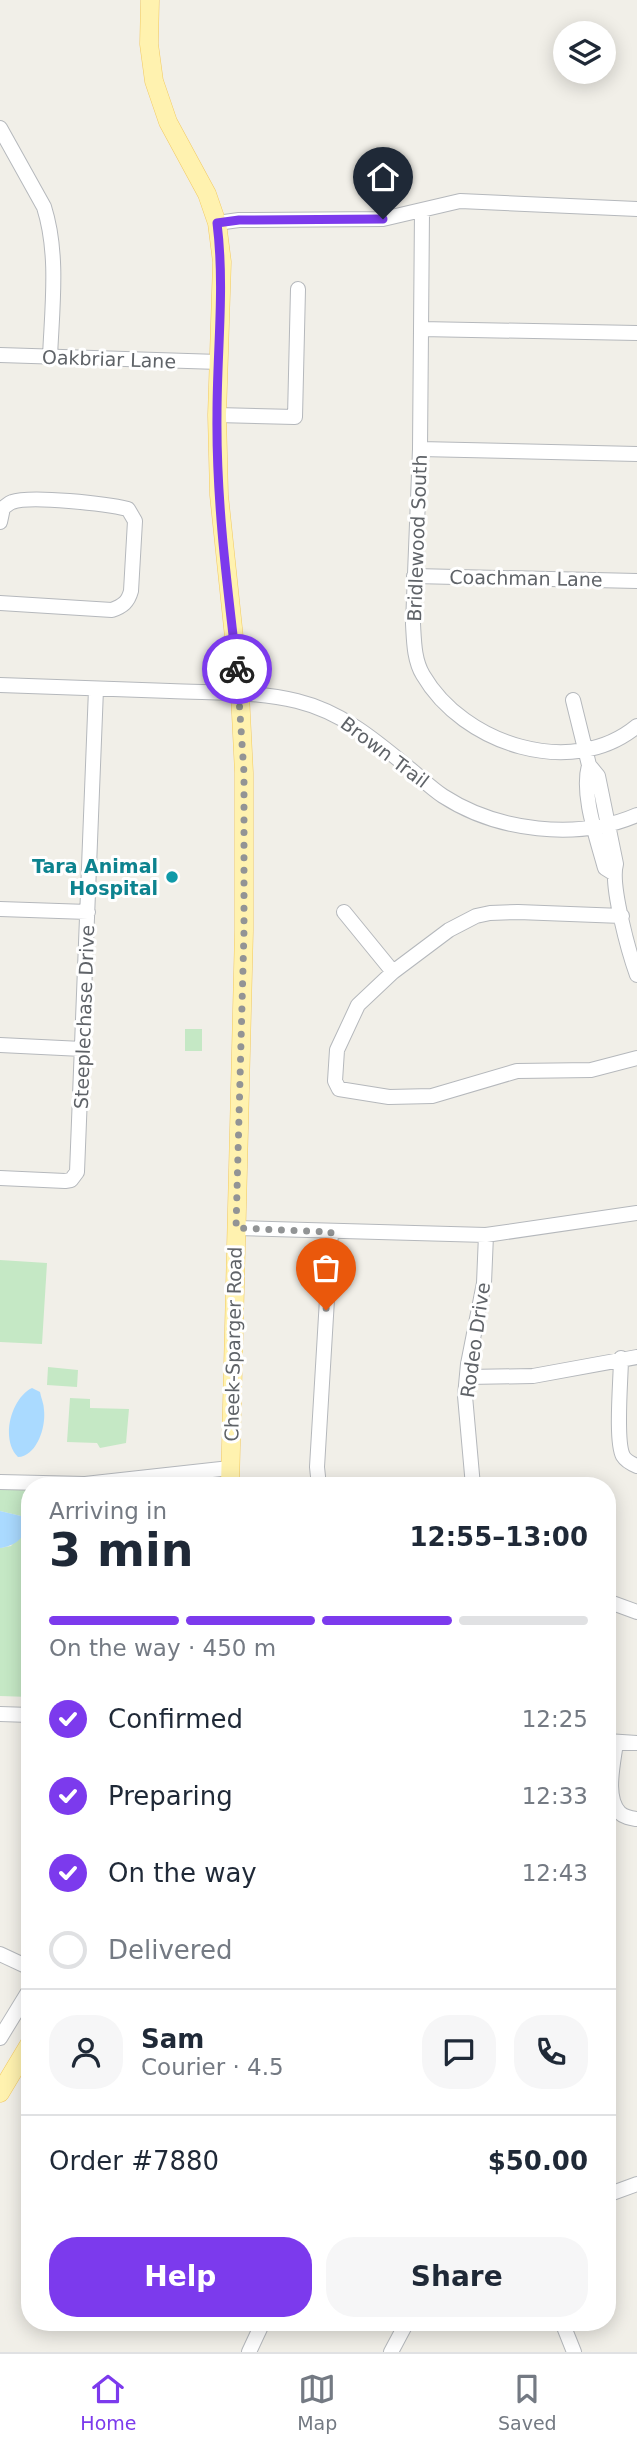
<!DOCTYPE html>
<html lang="en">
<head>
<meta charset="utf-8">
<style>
	body { margin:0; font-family:"DejaVu Sans",sans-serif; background:#f6f6f7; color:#1f2937; height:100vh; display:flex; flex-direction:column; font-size:26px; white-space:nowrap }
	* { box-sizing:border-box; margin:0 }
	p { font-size:23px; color:#747a83 }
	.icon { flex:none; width:38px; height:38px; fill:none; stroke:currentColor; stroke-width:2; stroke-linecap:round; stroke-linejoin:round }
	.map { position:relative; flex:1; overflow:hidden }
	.side { position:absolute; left:21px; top:1477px; width:595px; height:854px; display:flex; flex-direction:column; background:#fff; border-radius:28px; box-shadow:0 4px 18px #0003 }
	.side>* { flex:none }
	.controls { position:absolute; left:553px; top:21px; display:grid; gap:14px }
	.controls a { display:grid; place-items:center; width:63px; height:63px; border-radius:50%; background:#fff; box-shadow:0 4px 18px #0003; font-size:35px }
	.pin { position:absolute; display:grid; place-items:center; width:60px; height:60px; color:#fff; margin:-72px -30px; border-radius:50% 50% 50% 0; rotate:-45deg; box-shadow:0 0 7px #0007 }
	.pin .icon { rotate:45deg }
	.courier { position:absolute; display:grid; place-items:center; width:70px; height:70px; margin:-35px; border:5px solid #7c3aed; border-radius:50%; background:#fff; color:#222; box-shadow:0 2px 9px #0007 }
	.summary em { font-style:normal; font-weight:800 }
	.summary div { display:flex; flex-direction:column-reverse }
	.summary { display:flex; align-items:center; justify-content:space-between; height:119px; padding:0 28px }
	h1 { font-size:46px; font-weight:800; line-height:52px }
	.bar { display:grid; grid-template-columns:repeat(4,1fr); gap:10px 7px; align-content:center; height:84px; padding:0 28px }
	.bar i { height:9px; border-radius:5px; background:#e0e1e3 }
	.bar .on { background:#7c3aed }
	.bar p { grid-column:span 4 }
	.line { display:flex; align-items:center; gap:18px; padding:0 28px; border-top:2px solid #e0e1e3 }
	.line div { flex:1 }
	.round { display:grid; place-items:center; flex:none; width:74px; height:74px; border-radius:28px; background:#f6f6f7 }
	ol { padding:0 28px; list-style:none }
	li { display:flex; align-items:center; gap:21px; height:77px }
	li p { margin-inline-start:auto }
	li .icon { padding:7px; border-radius:50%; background:#7c3aed; color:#fff; stroke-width:4 }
	li:last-child { color:#747a83 }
	li i { width:38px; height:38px; border:4px solid #e0e1e3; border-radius:50% }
	.cta { display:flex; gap:14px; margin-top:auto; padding:14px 28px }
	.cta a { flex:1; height:80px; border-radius:28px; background:#7c3aed; color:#fff; font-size:28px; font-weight:800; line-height:80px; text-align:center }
	.cta a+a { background:#f6f6f7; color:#1f2937 }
	.menu { display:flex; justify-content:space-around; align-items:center; height:98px; border-top:2px solid #e0e1e3; background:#fff; font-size:19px; color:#747a83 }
	.menu a { display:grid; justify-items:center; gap:4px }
	.menu .on { color:#7c3aed }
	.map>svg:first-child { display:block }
	.green { fill:#c5e8c5 }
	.water { fill:#aadaff }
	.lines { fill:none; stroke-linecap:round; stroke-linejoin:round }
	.minor-casing { stroke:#b5b8bc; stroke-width:16 }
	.major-casing { stroke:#f2c960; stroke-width:19 }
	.minor { stroke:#fff; stroke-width:14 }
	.major { stroke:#fff2af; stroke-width:18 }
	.done { stroke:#929495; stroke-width:7; stroke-dasharray:0 12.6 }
	.route { stroke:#7c3aed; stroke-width:9 }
	.culture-dot { fill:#0f9aa8; stroke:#fff; stroke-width:2.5 }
	.labels { text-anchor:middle; stroke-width:6; stroke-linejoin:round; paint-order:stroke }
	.street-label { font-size:19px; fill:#5f6368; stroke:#fff }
	.culture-label { font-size:19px; font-weight:bold; fill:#0d838f; stroke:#fff; text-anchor:end }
</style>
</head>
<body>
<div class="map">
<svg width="637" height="2352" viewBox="0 0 637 2352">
	<rect width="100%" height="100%" fill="#f1efe8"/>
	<path class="green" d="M185 1029H202V1051H185Z
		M0 1260 47 1263 42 1344 0 1342Z
		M48 1367 78 1370 77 1387 47 1385Z
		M70 1398 90 1399V1408L129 1409 126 1443 100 1448 97 1443 67 1442Z
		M218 1475 217 1486H141Z
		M0 1488 30 1490V1697L0 1696V1548L11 1546 25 1530 21 1516 0 1511Z"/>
	<path class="water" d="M32 1388 40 1392C41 1398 44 1404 44 1410 46 1427 37 1456 18 1457 0 1440 11 1398 32 1388Z
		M0 1511 21 1516C30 1535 18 1545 0 1548Z"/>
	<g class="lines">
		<defs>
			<path id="minor" d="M0 128 44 207C59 254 52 308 50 357
				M422 211 420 449 413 624C414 641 414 660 423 675 463 744 572 780 637 726
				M217 223 239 220 383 219 460 201 637 209
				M421 329 637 333
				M0 355 219 362
				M217 415 295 417 298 289
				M420 449 637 454
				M0 522 3 508C6 506 9 503 12 502 31 495 107 504 128 509L135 521 131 591C128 602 123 606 112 610L0 603
				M414 576 637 581
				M0 685C57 687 113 689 170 691 212 693 257 691 297 701 342 712 375 740 410 769 421 778 431 788 443 796 497 831 577 841 637 815
				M573 700 589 765 598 776 616 864C610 885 629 953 637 975
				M589 765C581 795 597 838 605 868L613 873
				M0 909 88 912
				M344 912 393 972
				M622 916 518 912 490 913 476 916 449 930 393 972 358 1005 337 1050 335 1081 339 1089 389 1097 432 1096 517 1071 591 1070 637 1058
				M0 1045 82 1049
				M0 1178 65 1181 71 1180 77 1172 96 689
				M236 1228 486 1235 637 1213
				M621 1358C621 1378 615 1441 623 1456 626 1461 632 1464 637 1466
				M467 1377 533 1376 637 1357
				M0 1482 85 1484 230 1468
				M319 1486 317 1467 331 1232
				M473 1486 465 1396 468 1364 484 1283 486 1235
				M607 1601 637 1612
				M0 1714 30 1715
				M607 1741 637 1743
				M616 1742C614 1761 604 1798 620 1813 624 1817 630 1818 636 1819
				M0 1954 30 1968
				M0 2038 30 1989
				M607 2195 637 2184
				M562 2322 574 2352
				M249 2352 263 2322
				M391 2352 407 2322"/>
			<path id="major" d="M150 0 149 44 154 81 168 122 207 194 217 223 222 262 217 415 219 495 240 694 244 773V931L230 1486
				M0 2093 30 2043"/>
		</defs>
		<use href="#minor" class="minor-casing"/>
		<use href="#major" class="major-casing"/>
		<use href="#minor" class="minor"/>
		<use href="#major" class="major"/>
	</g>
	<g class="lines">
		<path class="done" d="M237 669 244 773V931L236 1228 331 1232 326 1310"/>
		<path class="route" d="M237 669C227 584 216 499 217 414 217 350 225 287 217 223L239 220 383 219"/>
	</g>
	<circle class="culture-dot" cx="172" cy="877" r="7"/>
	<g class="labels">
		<g class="street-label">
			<text transform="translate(109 359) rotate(2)" y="7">Oakbriar Lane</text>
			<text transform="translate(417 538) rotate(-88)" y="7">Bridlewood South</text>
			<text transform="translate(526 578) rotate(1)" y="7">Coachman Lane</text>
			<text transform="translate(385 752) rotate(37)" y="7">Brown Trail</text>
			<text transform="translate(84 1017) rotate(-88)" y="7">Steeplechase Drive</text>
			<text transform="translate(475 1340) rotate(-82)" y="7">Rodeo Drive</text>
			<text transform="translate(233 1344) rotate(-89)" y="7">Cheek-Sparger Road</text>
		</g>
		<g class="culture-label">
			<text x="158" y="873">Tara Animal<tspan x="158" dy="22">Hospital</tspan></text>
		</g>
	</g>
</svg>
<div class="controls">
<a><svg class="icon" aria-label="layers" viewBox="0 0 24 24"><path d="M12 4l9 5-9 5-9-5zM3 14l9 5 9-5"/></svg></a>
</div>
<div class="pin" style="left:326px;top:1310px;background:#ea580c"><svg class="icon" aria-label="bag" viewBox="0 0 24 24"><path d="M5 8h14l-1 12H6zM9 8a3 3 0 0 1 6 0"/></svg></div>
<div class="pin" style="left:383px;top:219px;background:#1f2937"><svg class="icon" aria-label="home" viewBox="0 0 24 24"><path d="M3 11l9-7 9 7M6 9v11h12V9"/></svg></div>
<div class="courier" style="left:237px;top:669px"><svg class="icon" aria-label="bike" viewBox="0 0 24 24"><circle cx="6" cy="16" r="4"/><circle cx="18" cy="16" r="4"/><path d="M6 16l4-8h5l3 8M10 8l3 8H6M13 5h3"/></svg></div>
<section class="side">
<div class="summary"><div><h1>3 min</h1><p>Arriving in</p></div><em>12:55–13:00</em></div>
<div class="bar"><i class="on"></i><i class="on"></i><i class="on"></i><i></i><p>On the way · 450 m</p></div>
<ol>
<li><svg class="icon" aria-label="check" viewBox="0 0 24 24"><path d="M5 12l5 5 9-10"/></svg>Confirmed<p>12:25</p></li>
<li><svg class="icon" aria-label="check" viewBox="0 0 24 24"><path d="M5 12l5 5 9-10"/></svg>Preparing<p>12:33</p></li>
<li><svg class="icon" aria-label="check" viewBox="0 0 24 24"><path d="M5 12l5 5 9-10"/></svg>On the way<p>12:43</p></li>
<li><i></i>Delivered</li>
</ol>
<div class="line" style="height:126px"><a class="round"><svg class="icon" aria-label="person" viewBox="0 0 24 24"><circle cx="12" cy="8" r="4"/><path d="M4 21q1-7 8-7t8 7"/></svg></a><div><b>Sam</b><p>Courier · 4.5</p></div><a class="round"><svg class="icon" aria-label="chat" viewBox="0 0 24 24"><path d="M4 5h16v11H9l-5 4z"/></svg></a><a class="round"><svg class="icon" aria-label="phone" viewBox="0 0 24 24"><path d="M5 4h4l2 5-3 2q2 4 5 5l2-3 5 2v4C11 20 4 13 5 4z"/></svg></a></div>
<div class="line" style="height:91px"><div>Order #7880</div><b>$50.00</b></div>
<div class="cta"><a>Help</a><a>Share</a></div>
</section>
</div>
<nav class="menu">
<a class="on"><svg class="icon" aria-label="home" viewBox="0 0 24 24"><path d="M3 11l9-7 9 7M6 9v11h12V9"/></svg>Home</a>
<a><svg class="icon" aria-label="map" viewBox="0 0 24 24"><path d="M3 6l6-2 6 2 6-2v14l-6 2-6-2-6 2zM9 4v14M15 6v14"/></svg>Map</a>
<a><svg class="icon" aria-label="saved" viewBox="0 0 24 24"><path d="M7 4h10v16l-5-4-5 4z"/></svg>Saved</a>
</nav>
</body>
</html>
